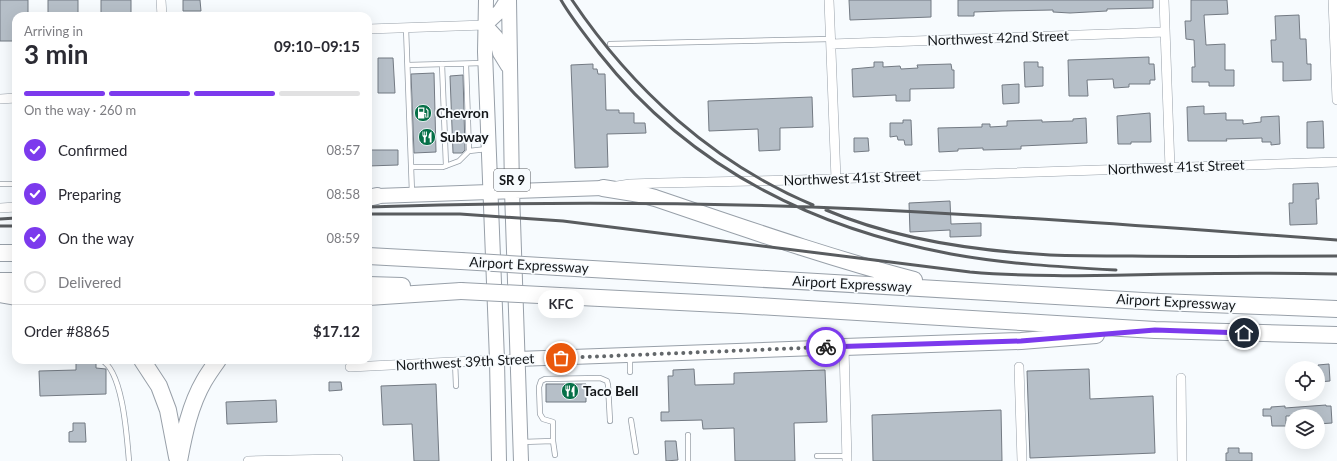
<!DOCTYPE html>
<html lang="en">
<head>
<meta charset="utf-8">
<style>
	body { margin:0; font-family:Lato,sans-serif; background:#f7f7f7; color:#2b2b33; height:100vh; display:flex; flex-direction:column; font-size:15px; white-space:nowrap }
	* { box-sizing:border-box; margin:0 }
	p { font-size:13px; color:#7c7c81 }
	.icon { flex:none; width:22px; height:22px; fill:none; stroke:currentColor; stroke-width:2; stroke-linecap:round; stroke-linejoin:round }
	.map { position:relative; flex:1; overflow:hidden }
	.side { position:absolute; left:12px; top:12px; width:360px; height:352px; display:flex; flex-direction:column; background:#fff; border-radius:12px; box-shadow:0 4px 16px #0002 }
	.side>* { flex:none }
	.controls { position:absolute; left:1285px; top:361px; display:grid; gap:8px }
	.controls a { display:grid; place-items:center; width:40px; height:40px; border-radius:50%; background:#fff; box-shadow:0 4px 16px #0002; font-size:20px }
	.pin { position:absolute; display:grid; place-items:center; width:34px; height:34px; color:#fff; margin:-17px; border:2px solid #fff; border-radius:50%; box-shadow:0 1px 4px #0007 }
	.courier { position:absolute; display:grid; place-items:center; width:40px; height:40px; margin:-20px; border:3px solid #7c3aed; border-radius:50%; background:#fff; color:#222; box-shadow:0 1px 5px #0007 }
	.bubble { position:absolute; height:28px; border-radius:14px; background:#fff; box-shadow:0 4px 16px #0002; font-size:13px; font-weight:700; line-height:28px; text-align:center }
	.summary em { font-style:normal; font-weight:700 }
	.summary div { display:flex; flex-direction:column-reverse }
	.summary { display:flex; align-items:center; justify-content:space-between; height:68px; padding:0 12px }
	h1 { font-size:26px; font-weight:700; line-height:30px }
	.bar { display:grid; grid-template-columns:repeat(4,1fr); gap:6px 4px; align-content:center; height:48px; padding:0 12px }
	.bar i { height:5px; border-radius:3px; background:#e1e1e2 }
	.bar .on { background:#7c3aed }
	.bar p { grid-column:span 4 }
	.line { display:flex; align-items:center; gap:10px; padding:0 12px; border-top:1px solid #e1e1e2 }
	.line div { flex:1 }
	ol { padding:0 12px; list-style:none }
	li { display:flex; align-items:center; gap:12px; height:44px }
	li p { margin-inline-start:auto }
	li .icon { padding:4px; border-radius:50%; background:#7c3aed; color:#fff; stroke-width:4 }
	li:last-child { color:#7c7c81 }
	li i { width:22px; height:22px; border:2px solid #e1e1e2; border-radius:50% }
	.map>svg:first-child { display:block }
	.building { fill:#b6bfc8; stroke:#737a83 }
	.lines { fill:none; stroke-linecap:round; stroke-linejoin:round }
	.service-casing { stroke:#98a0a9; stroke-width:6 }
	.minor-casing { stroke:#98a0a9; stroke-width:10 }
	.primary-casing { stroke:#98a0a9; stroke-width:16 }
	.motorway-casing { stroke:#98a0a9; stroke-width:18 }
	.service { stroke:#fff; stroke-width:4.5 }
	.minor { stroke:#fff; stroke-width:9 }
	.primary { stroke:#fff; stroke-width:14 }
	.motorway { stroke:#fff; stroke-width:16 }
	.rail { stroke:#595c5f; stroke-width:3 }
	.motorway-bridge-casing { stroke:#98a0a9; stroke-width:18; stroke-linecap:butt }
	.motorway-bridge { stroke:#fff; stroke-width:16 }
	.done { stroke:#63676a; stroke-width:4; stroke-dasharray:0 7.2 }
	.route { stroke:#7c3aed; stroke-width:5 }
	.labels { text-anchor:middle; stroke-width:3.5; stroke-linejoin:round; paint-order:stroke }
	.shield { fill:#f7fbfe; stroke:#585b5e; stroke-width:1 }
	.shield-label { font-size:13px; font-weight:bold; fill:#14171a }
	.street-label { font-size:14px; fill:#14171a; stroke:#f7fbfe }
	.poi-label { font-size:14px; font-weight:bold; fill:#14171a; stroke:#f7fbfe; text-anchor:start }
</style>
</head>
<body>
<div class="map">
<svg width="1337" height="461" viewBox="0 0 1337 461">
	<rect width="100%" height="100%" fill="#f7fbfe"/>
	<path class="building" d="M0 0H28V16H16V41H0Z
		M48 0H78V16H48Z
		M101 0H131V16H101Z
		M183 0H200L201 11H183Z
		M849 0H931V17L850 20Z
		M958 0H1153V8L1107 9V11L1070 13 1053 12V10L1002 11 974 12V16H958Z
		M1191 0H1227L1228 14 1204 15 1206 45 1225 44V70H1234V86H1209V82H1192V67H1195L1194 40 1186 39 1185 21H1191Z
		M1299 15 1300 39H1306L1307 64H1311V80L1283 81V62H1272L1271 40H1276L1275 16Z
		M1149 57V64H1154L1155 80H1150V84H1129V87L1114 88 1113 79 1087 80 1088 96H1069L1068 60Z
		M378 58H393L395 93H378Z
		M874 62H883V67L900 66 901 69 918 68 917 65 951 64 952 70H954V88L910 89V101H896V95L853 97 852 69 874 67Z
		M1024 62H1038V67H1043V86L1025 87Z
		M593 64V69H597L598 74H605L606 110H619V113H634V123H645L646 133 607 134 608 167 575 168 571 65Z
		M434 73 436 152 414 153 411 74Z
		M463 75 465 150 462 153H453L450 76Z
		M1019 84V103L1003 104 1002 85Z
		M812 97 813 127 780 128V150L759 151 758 129 709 131 708 101Z
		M1204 106V114L1226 113V120H1243V124L1261 122V117L1279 116 1280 144 1271 145V142H1262V138L1226 139 1227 141H1188L1187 107Z
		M1150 113 1151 142H1131V144H1118L1117 116Z
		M1086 118 1087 143 1021 146V149L983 150V148L958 149V151L939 152 938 128 982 127V124H990V127L1007 126V121L1042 120V122L1073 121V119Z
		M903 120H911L912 145H905L904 140H898L897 136 890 137V123H903Z
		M1323 121 1324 148H1307V122Z
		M854 138H868L869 151 854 152Z
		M368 150H398V165L368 166Z
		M1318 183 1319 199H1316L1317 224 1290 225 1289 203H1293V184Z
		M950 201 951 224 981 223V236L950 237V230L910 232 909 203Z
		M96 360V368L106 369V394L40 396 39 371 76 370V361Z
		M1329 364 1330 381 1318 382V365Z
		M694 369 695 385 734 384V373L825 370 827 422 794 423 795 461H735L734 428 703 429 702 420 661 421V412H669L668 376H673V370Z
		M1089 369 1090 399 1153 396 1155 453 1030 458 1027 371Z
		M329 382H341L342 390 329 391Z
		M436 384 439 461H414L412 424 383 425 381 386Z
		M546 384H586V402H546Z
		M276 400 277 422 227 424 226 402Z
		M1326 405V406H1331L1332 423 1318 424V416H1286V426H1272L1271 416H1263V409H1271V407L1285 406V408Z
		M1001 410 1002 461H873L872 415Z
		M73 423H85L86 442H69V432L73 431Z
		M665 441H676L678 460 666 461Z
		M1228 448H1239V453H1252V461H1226V453H1228Z"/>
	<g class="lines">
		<defs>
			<path id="service" d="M406 28 412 193
				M610 44 831 39
				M442 64 446 166
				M466 64 469 151
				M408 65 483 63
				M412 167H443L459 161 469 151 487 149
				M0 184H16
				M630 356V372
				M101 360C123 370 127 438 129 461
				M455 361 456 386
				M631 420 636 452
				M688 435V461
				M553 441V422L543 419 540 414 539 387 541 381 545 379 600 378 607 381 608 385 610 421
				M522 442 553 441 555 455
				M817 456H847"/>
			<path id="minor" d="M161 0 162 16
				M829 0 836 179
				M1164 0 1170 168
				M1333 0 1337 100
				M368 29 485 25
				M831 44 1165 32
				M0 99 16 98
				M617 186 630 184 660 183 797 180 1337 162
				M0 208 16 207
				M844 347 847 461
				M350 367 517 359
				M1019 367 1022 461
				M1181 378 1182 461
				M248 461 338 459"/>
			<path id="primary" d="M486 0 485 52 497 360 499 461
				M507 0 500 11 485 25 496 37 500 53 508 66
				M509 0 512 191 521 461
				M377 196C452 194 527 191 603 188
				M517 359 844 347"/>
			<path id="motorway" d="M603 188 640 194 655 198C741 227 826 257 914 280
				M368 198 377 196
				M0 253H16
				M368 256 461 261
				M558 267 1160 302 1337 309
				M0 281H16
				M368 285 402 286
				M0 294 16 297
				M560 296 740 305 1155 330 1337 335
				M368 297 461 291
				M844 347 1021 341 1096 335
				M142 360 159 386 168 410 177 457
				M179 461C184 434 190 405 204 381 208 374 213 367 218 360"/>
		</defs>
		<use href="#service" class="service-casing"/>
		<use href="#minor" class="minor-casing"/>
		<use href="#primary" class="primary-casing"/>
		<use href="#motorway" class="motorway-casing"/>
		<use href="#service" class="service"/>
		<use href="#minor" class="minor"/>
		<use href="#primary" class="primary"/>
		<use href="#motorway" class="motorway"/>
		<path class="rail" d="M561 0C572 19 586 36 599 53 688 166 811 228 951 254 1006 264 1061 267 1116 270
			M572 0C632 89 713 163 813 205
			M368 207C516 202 664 202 812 207 987 214 1162 227 1337 240
			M826 210C894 239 978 251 1050 255 1077 256 1105 256 1132 256 1200 257 1269 256 1337 256
			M368 214H460L563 221 970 272C1038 278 1107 275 1176 274 1230 273 1283 273 1337 274
			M0 219 16 218
			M0 226H16"/>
		<defs>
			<path id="motorway-bridge" d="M461 261 558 267
				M461 291 560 296"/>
		</defs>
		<use href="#motorway-bridge" class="motorway-bridge-casing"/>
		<use href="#motorway-bridge" class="motorway-bridge"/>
	</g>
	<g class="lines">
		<path class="done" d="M561 358 826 347"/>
		<path class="route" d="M826 347 1021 341 1155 330 1244 333"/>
	</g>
	<defs>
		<symbol id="fuel-disc" viewBox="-11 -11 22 22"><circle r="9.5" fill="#067048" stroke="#f7fbfe"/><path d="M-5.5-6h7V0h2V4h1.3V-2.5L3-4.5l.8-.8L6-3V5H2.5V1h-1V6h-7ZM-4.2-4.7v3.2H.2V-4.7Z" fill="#fff"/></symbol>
		<symbol id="restaurant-disc" viewBox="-11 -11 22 22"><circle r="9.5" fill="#067048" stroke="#f7fbfe"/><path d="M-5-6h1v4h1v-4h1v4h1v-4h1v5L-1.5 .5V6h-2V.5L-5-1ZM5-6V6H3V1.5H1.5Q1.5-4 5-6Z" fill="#fff"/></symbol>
	</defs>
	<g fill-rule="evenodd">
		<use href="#fuel-disc" x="413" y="103" width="20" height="20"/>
		<use href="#restaurant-disc" x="417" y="127" width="20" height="20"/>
		<use href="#restaurant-disc" x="560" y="381" width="20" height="20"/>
	</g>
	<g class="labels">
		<rect class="shield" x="494" y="169" width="36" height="22" rx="3"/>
		<g class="shield-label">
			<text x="512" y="185">SR 9</text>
		</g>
		<g class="street-label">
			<text transform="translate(998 38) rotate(-2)" y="5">Northwest 42nd Street</text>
			<text transform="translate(1176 167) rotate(-2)" y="5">Northwest 41st Street</text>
			<text transform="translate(852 178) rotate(-2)" y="5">Northwest 41st Street</text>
			<text transform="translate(529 265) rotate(3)" y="5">Airport Expressway</text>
			<text transform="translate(852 284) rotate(3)" y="5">Airport Expressway</text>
			<text transform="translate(1176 302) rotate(3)" y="5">Airport Expressway</text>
			<text transform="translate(465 362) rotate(-3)" y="5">Northwest 39th Street</text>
		</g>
		<g class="poi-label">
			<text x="436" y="118">Chevron</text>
			<text x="440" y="142">Subway</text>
			<text x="583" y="396">Taco Bell</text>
		</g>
	</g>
</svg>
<div class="controls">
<a><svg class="icon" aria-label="locate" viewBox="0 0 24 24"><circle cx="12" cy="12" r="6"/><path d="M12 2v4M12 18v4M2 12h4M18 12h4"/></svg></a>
<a><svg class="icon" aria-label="layers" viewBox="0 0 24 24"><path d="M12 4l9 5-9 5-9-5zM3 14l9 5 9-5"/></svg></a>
</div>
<div class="pin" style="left:561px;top:358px;background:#ea580c"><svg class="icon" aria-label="bag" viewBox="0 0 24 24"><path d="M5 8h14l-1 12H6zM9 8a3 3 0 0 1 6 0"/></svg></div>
<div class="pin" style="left:1244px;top:333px;background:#1f2937"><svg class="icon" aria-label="home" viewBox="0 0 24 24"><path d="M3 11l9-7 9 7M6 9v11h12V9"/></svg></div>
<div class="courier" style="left:826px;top:347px"><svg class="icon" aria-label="bike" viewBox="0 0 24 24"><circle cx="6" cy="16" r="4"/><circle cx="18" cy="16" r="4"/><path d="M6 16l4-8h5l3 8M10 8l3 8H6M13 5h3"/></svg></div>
<div class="bubble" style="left:538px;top:290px;width:46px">KFC</div>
<section class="side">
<div class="summary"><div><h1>3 min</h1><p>Arriving in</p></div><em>09:10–09:15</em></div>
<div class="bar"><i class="on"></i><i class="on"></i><i class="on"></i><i></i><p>On the way · 260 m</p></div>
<ol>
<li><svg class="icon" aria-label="check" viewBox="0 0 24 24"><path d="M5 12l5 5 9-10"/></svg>Confirmed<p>08:57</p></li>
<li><svg class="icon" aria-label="check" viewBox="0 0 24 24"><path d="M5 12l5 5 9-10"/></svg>Preparing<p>08:58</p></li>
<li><svg class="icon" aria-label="check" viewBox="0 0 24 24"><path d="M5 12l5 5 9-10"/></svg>On the way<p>08:59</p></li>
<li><i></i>Delivered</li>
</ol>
<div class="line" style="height:52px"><div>Order #8865</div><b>$17.12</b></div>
</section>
</div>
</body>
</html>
